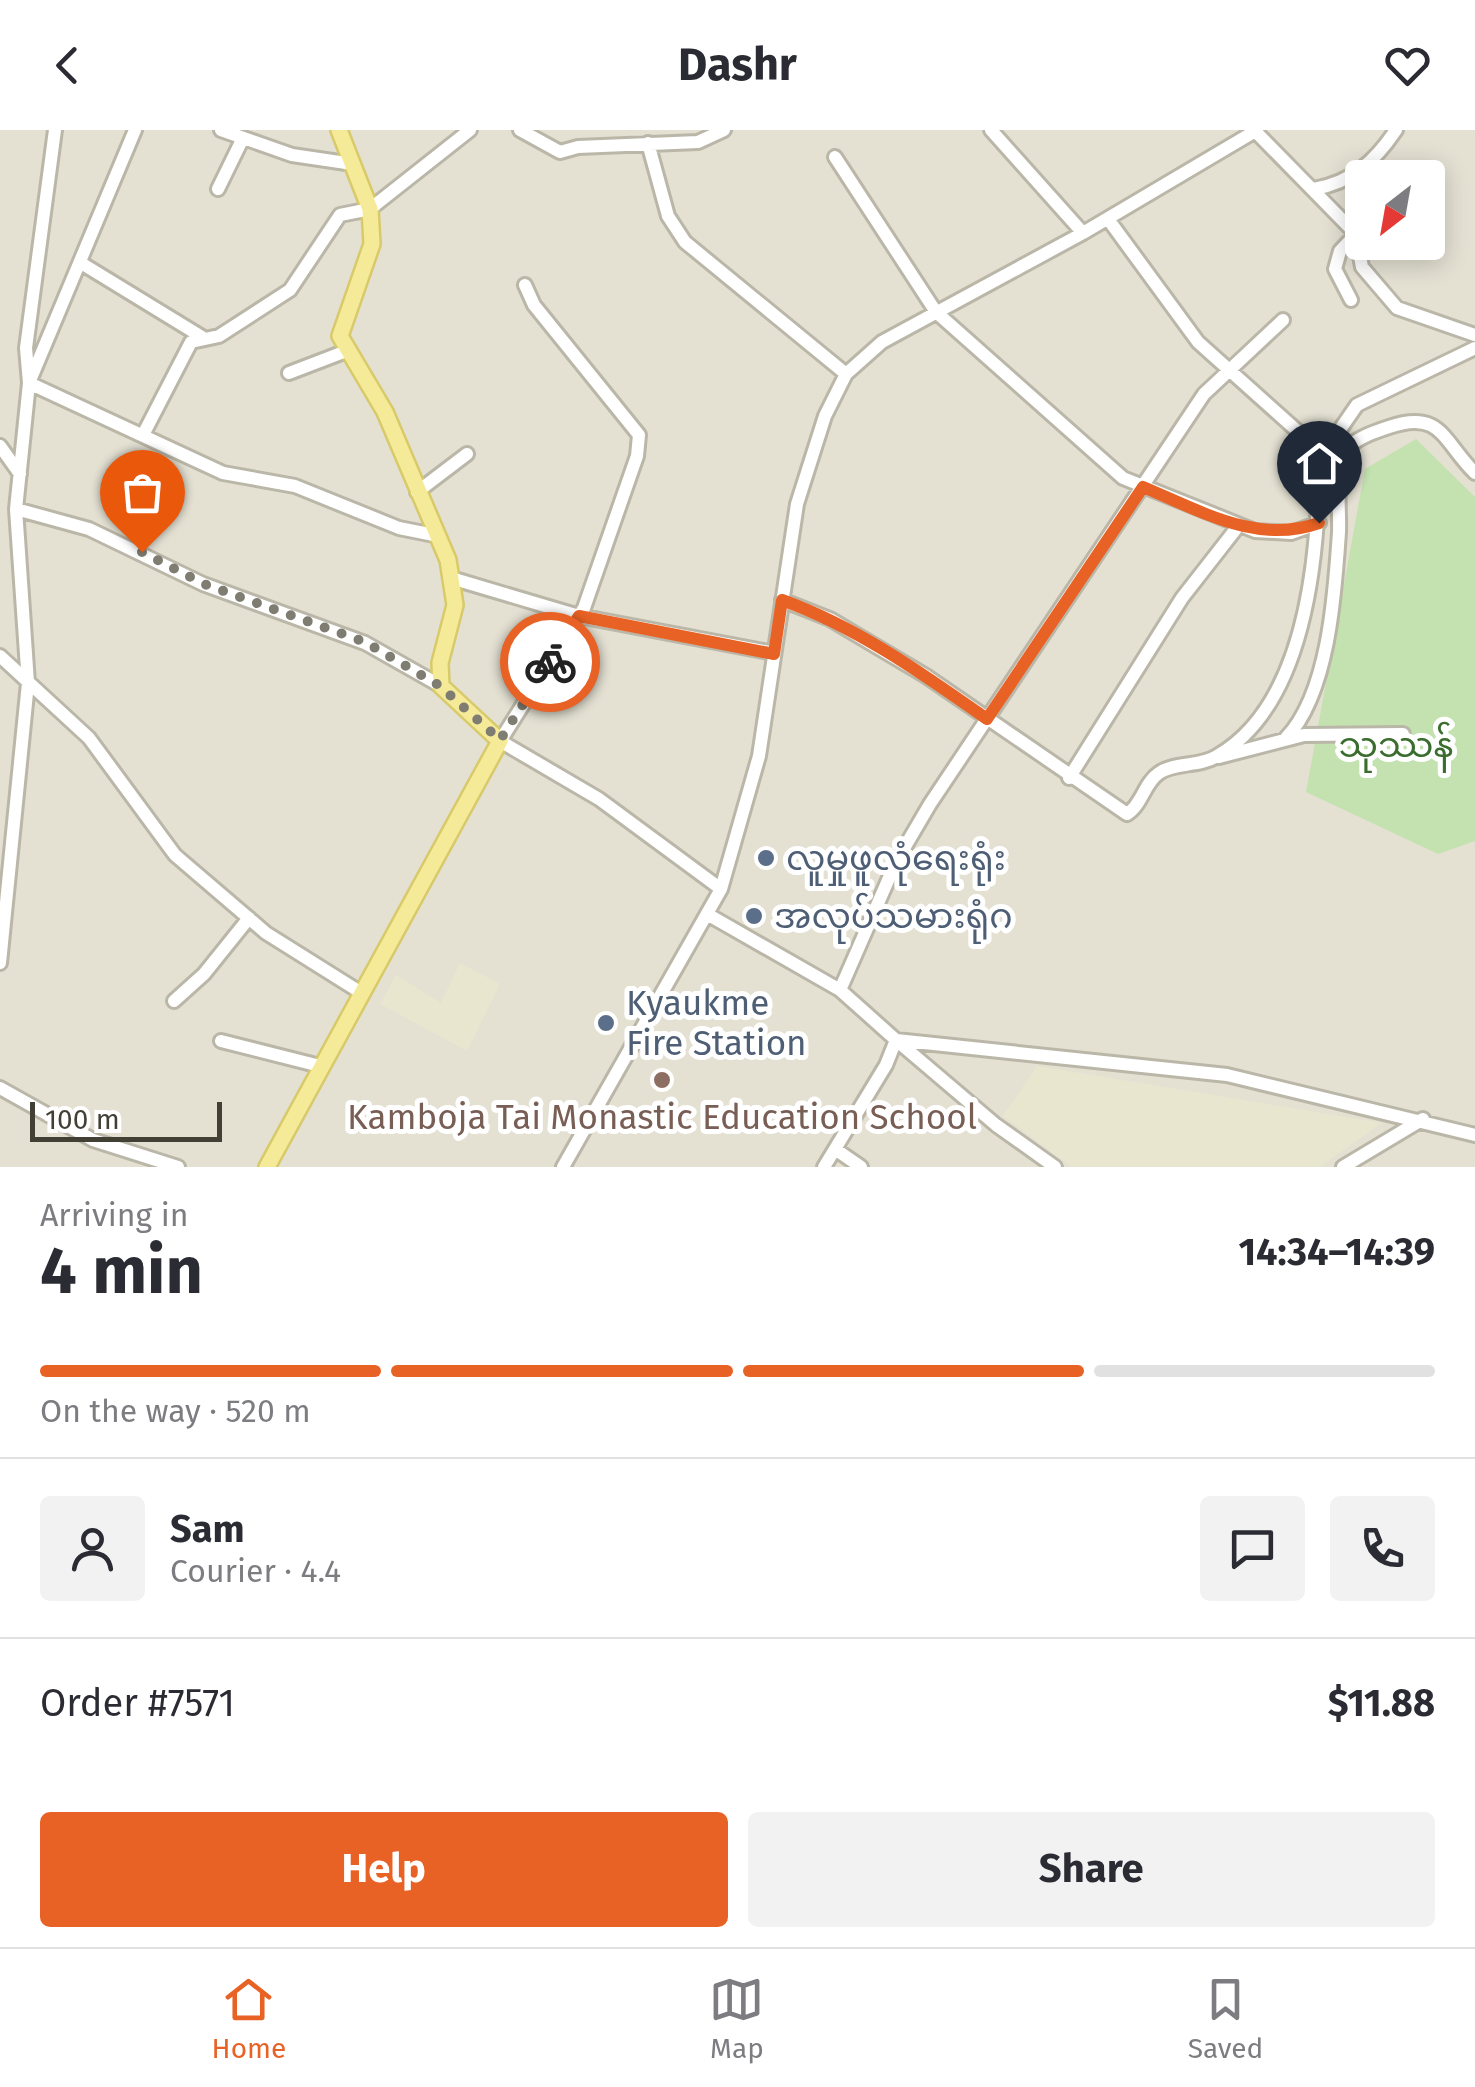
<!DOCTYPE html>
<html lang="en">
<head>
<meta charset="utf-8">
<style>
	body { margin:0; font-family:"Fira Sans","Noto Sans Myanmar",sans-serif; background:#f2f2f3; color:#2b2b33; height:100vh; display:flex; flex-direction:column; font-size:38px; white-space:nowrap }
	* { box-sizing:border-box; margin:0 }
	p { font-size:32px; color:#7c7c81 }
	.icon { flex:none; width:55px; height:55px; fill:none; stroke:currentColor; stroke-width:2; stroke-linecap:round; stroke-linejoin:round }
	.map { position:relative; height:1037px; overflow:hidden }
	.sheet { display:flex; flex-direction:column; background:#fff; flex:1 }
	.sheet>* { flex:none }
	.needle { width:65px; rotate:211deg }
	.fabs { position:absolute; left:1345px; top:30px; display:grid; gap:20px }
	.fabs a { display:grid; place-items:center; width:100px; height:100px; border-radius:10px; background:#fff; box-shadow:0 5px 25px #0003; font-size:50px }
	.scale { position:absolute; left:30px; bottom:25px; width:192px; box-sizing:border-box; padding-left:10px; border:5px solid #423f35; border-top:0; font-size:28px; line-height:35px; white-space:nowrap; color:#423f35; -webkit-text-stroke:8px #fff; paint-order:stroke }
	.pin { position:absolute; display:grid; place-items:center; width:85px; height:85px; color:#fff; margin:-102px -42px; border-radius:50% 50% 50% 0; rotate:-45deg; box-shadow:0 0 10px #0007 }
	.pin .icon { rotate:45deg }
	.courier { position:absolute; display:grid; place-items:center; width:100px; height:100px; margin:-50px; border:8px solid #e76224; border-radius:50%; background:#fff; color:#222; box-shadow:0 2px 12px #0007 }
	.headline em { font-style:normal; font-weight:700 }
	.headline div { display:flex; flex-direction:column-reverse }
	.headline { display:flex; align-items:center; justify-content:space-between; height:170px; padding:0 40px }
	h1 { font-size:65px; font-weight:700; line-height:75px }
	.bar { display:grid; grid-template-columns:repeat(4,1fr); gap:15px 10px; align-content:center; height:120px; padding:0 40px }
	.bar i { height:12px; border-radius:8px; background:#e1e1e2 }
	.bar .selected { background:#e76224 }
	.bar p { grid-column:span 4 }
	.line { display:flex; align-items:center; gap:25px; padding:0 40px; border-top:2px solid #e1e1e2 }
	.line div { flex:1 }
	.round { display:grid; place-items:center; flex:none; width:105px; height:105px; border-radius:10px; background:#f2f2f3 }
	.cta { display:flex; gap:20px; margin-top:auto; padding:20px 40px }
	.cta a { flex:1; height:115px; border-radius:10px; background:#e76224; color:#fff; font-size:40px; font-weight:700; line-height:115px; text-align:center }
	.cta a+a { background:#f2f2f3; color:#2b2b33 }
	header { display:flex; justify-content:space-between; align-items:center; height:130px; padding:0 40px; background:#fff; font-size:45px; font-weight:700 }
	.dock { display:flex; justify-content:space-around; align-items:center; height:140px; border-top:2px solid #e1e1e2; background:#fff; font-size:28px; color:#7c7c81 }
	.dock a { display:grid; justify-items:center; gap:5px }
	.dock .selected { color:#e76224 }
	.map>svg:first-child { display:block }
	.residential { fill:#e4e1d3; fill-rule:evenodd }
	.education { fill:#e8e6cf }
	.green { fill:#c3e2b0 }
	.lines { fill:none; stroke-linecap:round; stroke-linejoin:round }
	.minor-casing { stroke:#bbb7a8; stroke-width:18 }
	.major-casing { stroke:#d8ca6a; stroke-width:20 }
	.minor { stroke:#fff; stroke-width:12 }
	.major { stroke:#f5ea98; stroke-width:15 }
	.done { stroke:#7f7d72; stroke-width:10; stroke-dasharray:0 18 }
	.route { stroke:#e76224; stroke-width:12 }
	.service-dot { fill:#5c6f8a; stroke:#fff; stroke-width:4 }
	.education-dot { fill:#8d6e63; stroke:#fff; stroke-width:4 }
	.labels { text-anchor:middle; stroke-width:10; stroke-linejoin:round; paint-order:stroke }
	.park-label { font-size:35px; fill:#3b6e2e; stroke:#fff }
	.service-label { font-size:35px; fill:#4e5e75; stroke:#fff; text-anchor:start }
	.education-label { font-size:35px; fill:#785e54; stroke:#fff }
</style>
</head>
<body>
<header><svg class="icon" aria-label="back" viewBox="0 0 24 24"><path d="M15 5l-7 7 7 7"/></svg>Dashr<svg class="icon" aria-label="heart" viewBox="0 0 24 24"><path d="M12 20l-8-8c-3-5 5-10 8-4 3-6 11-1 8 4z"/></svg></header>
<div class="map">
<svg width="1475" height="1037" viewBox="0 0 1475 1037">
	<rect width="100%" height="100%" fill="#f0efe4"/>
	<path class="residential" d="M0 0H1475V1037H0ZM1362 48H1428V112H1362Z"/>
	<path class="education" d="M460 833 500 854 467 921 380 874 396 845 441 873Z
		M1037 936 1382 993 1319 1037H1072L1003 986Z"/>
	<path class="green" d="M1416 309 1475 367V711L1438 724 1306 662 1365 339Z"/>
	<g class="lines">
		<defs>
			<path id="minor" d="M55 0 26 218 29 253 223 343 295 356 399 398 434 405
				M221 0 292 25 353 34
				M520 0 560 22 578 17 698 12 724 0
				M991 0 1083 103
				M1255 1 1356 104 1362 137 1397 178 1475 205
				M648 13 668 86 685 112 846 244
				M835 27 936 182 1123 348 1255 401 1291 403 1319 393
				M218 59 242 10
				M1314 59C1353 52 1375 31 1396 0
				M1108 89 1198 212 1323 324
				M81 133 202 207
				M525 155 534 175 639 305 637 326 584 478 500 611 599 669 721 759
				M1351 170 1335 139 1340 121 1356 104
				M289 243 349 220
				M144 303 191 212 219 206 290 160 340 85 370 79 470 0
				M0 316 20 344
				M417 362 467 324
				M1315 378 1323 324 1357 275 1475 218
				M16 379 89 399 203 454 365 513 441 556
				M451 448 579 486 774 523
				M782 470 830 489 926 546 1127 684C1142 675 1144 653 1159 643 1174 632 1200 637 1217 626 1297 580 1314 455 1318 373
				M0 526 89 608 175 725 266 803 360 862
				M1286 608C1329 563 1335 462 1339 402 1340 373 1334 344 1347 318 1359 307 1374 302 1389 297 1442 279 1443 312 1475 343
				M1219 627 1304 605 1403 604
				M1069 648 1182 468 1239 395
				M707 784 840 860 896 910 1227 945 1475 1005
				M0 833 28 553 16 379 29 253 135 0
				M840 860 896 732 930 674 1204 264 1283 190
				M174 871 204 844 249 788
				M221 911 320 936
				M0 958 93 1010 178 1037
				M835 1019 861 1037
				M563 1037 721 759 759 626 797 374 825 286 846 244 882 212 1083 103 1257 0
				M824 1037 886 935 896 910 996 995 1055 1037
				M1343 1037 1423 989"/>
			<path id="major" d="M267 1037 500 611 441 556 440 533 455 475 448 430 385 282 340 206 372 114 370 79 339 0"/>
		</defs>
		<use href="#minor" class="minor-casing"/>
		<use href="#major" class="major-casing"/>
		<use href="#minor" class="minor"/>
		<use href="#major" class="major"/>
	</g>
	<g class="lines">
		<path class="done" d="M142 422 204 454 365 512 440 556 500 610 550 532"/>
		<path class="route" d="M550 532 579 486 774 524 782 470C857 497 923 544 987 589L1143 357C1201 381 1257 415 1319 393"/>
	</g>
	<g class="service-dot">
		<circle cx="766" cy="728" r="10"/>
		<circle cx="754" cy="786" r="10"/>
		<circle cx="606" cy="893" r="10"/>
	</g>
	<circle class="education-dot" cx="662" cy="950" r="10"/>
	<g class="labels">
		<g class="park-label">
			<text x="1396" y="627">သုဿန်</text>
		</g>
		<g class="service-label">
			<text x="786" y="740">လူမှုဖူလုံရေးရုံး</text>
			<text x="774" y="798">အလုပ်သမားရုံဂ</text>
			<text x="626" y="885">Kyaukme<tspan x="626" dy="40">Fire Station</tspan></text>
		</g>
		<g class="education-label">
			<text x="662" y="999">Kamboja Tai Monastic Education School</text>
		</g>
	</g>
</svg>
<div class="fabs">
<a><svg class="needle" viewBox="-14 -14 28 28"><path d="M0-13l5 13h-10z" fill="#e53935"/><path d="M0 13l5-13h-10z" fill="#7c7c81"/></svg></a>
</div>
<div class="scale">100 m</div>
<div class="pin" style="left:142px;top:422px;background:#ea580c"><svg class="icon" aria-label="bag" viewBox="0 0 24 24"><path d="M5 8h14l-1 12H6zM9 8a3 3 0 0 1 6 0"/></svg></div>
<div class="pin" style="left:1319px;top:393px;background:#1f2937"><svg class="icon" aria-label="home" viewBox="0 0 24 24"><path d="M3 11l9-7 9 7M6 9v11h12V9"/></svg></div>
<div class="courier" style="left:550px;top:532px"><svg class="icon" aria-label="bike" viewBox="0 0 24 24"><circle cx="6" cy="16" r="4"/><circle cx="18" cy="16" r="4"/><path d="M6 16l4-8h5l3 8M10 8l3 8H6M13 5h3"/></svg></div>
</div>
<section class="sheet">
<div class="headline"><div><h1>4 min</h1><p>Arriving in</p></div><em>14:34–14:39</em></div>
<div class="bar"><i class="selected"></i><i class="selected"></i><i class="selected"></i><i></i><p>On the way · 520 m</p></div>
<div class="line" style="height:180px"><a class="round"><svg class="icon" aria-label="person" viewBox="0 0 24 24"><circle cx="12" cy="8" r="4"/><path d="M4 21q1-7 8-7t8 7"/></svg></a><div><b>Sam</b><p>Courier · 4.4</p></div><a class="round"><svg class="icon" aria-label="chat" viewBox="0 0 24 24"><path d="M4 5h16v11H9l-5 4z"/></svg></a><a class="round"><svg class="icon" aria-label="phone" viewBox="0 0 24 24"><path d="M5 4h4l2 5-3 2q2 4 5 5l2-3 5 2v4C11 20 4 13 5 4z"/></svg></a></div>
<div class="line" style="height:130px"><div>Order #7571</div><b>$11.88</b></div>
<div class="cta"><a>Help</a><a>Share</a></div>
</section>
<nav class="dock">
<a class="selected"><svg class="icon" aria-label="home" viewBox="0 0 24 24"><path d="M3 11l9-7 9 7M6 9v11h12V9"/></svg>Home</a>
<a><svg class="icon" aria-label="map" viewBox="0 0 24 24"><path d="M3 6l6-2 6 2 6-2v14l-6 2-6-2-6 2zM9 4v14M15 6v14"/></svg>Map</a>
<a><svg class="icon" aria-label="saved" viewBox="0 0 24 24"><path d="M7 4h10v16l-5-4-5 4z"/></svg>Saved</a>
</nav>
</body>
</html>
